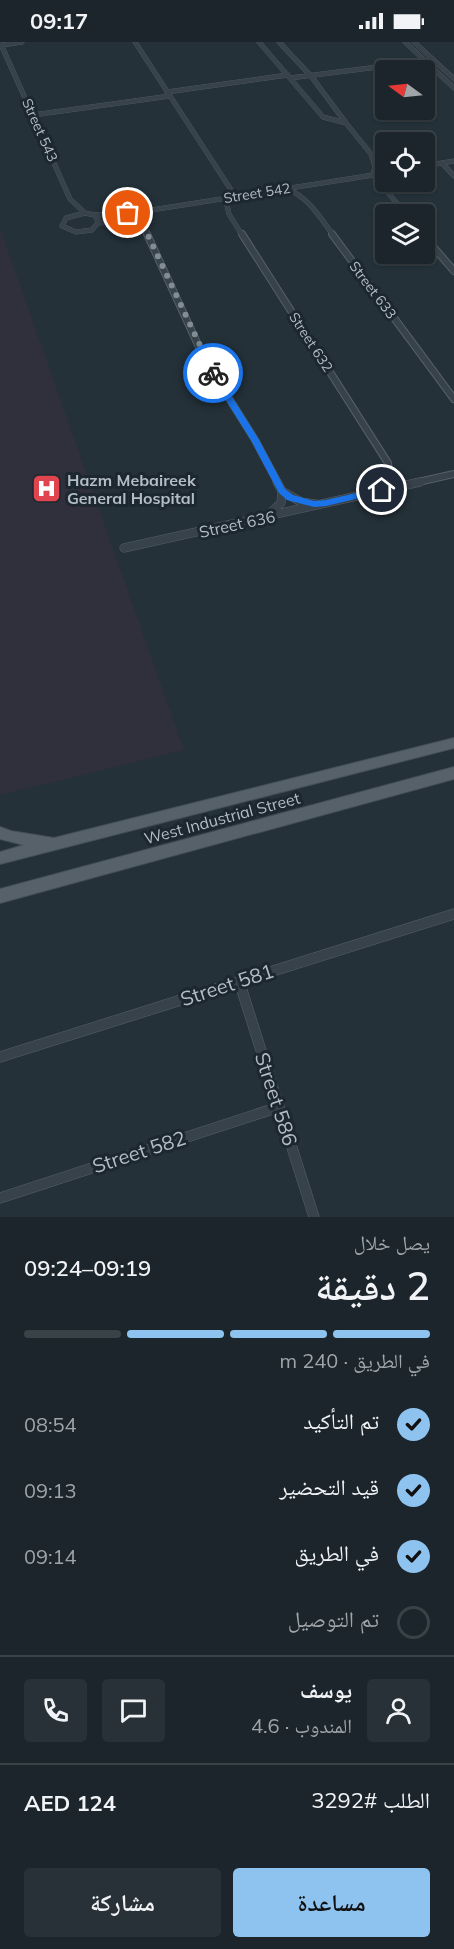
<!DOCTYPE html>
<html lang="ar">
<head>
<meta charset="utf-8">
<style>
	body { margin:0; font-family:Mulish,"Noto Naskh Arabic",sans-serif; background:#283137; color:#f1f3f6; direction:rtl; height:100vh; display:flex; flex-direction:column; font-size:22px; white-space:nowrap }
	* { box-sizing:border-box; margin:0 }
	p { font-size:20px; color:#a0a5a9 }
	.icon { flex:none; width:33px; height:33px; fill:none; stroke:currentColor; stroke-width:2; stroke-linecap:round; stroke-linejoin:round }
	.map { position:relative; height:1175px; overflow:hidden; direction:ltr }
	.drawer { display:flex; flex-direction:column; background:#1b252b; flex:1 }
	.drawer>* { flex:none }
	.needle { width:39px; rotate:285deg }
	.fabs { position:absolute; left:375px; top:18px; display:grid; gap:12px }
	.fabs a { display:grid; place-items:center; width:60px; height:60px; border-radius:6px; background:#1b252b; box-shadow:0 2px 4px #0004,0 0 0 2px #394247; font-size:30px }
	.pin { position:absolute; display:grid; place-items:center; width:51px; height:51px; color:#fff; margin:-26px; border:3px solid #fff; border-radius:50%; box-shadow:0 2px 6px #0007 }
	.courier { position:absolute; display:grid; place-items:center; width:60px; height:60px; margin:-30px; border:4px solid #1a73e8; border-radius:50%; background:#fff; color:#222; box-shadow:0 2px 8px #0007 }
	.summary em { font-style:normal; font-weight:600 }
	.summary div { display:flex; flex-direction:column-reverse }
	.summary { display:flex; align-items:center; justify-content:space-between; height:102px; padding:0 24px }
	h1 { font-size:39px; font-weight:600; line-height:45px }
	.bar { display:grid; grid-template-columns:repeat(4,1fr); gap:9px 6px; align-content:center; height:72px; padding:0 24px }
	.bar i { height:8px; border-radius:4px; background:#394247 }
	.bar .selected { background:#8fc3ef }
	.bar p { grid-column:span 4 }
	.line { display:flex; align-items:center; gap:15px; padding:0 24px; border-top:2px solid #394247 }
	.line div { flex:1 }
	.round { display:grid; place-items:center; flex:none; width:63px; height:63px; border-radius:6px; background:#283137 }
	ol { padding:0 24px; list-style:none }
	li { display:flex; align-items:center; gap:18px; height:66px }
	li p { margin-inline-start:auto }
	li .icon { padding:6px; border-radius:50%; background:#8fc3ef; color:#111; stroke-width:4 }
	li:last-child { color:#a0a5a9 }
	li i { width:33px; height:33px; border:3px solid #394247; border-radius:50% }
	.action { display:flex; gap:12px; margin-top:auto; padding:12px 24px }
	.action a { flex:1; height:69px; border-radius:6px; background:#8fc3ef; color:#111; font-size:24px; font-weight:600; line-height:69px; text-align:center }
	.action a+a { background:#283137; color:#f1f3f6 }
	.status { display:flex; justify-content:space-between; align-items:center; height:42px; padding:0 30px; background:#1b252b; direction:ltr }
	.status svg { height:16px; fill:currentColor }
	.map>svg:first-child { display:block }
	.medical { fill:#2f303b }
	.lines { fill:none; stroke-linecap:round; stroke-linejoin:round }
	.minor-far3-casing { stroke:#566068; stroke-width:5 }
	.minor-far2-casing { stroke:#566068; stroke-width:8 }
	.minor-far1-casing { stroke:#566068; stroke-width:9 }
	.minor-casing { stroke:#566068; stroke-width:11 }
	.primary-casing { stroke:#444e56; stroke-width:2 }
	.minor-far3 { stroke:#38424a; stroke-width:4.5 }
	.minor-far2 { stroke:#38424a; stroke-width:6 }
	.minor-far1 { stroke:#38424a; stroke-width:8 }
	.minor { stroke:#38424a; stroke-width:10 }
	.primary { fill:#56616a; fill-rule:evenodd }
	.route { fill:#1a73e8 }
	.done { stroke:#818c95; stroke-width:6; stroke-dasharray:0 10.8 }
	.labels { text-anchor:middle; stroke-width:6; stroke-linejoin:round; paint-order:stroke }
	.far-street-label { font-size:14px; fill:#b3bdc6; stroke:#1d272f }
	.poi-label { font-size:16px; font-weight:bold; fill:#b3bdc6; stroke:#1d272f; text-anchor:start }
	.street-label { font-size:16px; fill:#b3bdc6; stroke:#1d272f }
	.near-street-label { font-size:20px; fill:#b3bdc6; stroke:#1d272f }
</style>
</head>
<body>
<div class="status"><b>09:17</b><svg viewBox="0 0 49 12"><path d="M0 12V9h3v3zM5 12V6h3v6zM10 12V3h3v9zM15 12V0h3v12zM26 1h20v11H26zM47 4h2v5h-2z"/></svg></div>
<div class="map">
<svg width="454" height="1175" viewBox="0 0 454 1175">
	<rect width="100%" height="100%" fill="#243139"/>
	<path class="medical" d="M0 186 184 708 0 753Z"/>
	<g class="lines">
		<defs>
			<path id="minor-far3" d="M0 0 70 157 85 171
				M135 0 235 154 227 163 229 172 242 193
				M259 0 323 75 346 81 371 112 375 124 373 133 406 172
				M279 0 311 34 346 81
				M405 0 454 46
				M414 0 454 37
				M2 3 22 0
				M290 36 410 21 431 24
				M167 50 288 33
				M33 73 170 54
				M442 121 454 134
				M424 124 454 119
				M286 146C309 156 319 174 333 193
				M85 171 94 173 99 179 92 188 76 190 62 184 66 176Z
				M94 173 126 172 386 131
				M131 178 145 187 148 193
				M99 181 131 178 129 173"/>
			<path id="minor-far2" d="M147 192 205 318 255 398 278 441
				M242 192 388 421 390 435 386 441
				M332 192 454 357
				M424 194 454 229
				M414 441 454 432"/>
			<path id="minor-far1" d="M382 448 387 440
				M282 449 301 460 316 462
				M267 474 281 461 282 449 277 440
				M124 506 420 440"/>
			<path id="minor" d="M239 939 314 1175
				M0 1015 454 872
				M0 1156 279 1065"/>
			<path id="primary" d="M454 696V706L0 822V810L24 803 0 797V785L11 789 54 796Z
				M454 725V737L0 861V847Z"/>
		</defs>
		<use href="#minor-far3" class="minor-far3-casing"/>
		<use href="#minor-far2" class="minor-far2-casing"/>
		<use href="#minor-far1" class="minor-far1-casing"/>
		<use href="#minor" class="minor-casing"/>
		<use href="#primary" class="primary-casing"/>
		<use href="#minor-far3" class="minor-far3"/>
		<use href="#minor-far2" class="minor-far2"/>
		<use href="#minor-far1" class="minor-far1"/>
		<use href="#minor" class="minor"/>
		<use href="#primary" class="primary"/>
	</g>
	<path class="route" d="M210 329 217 331 259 398 285 447 293 453 314 459 326 458 382 445 385 446V450L326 464 314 465 287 458 279 451 251 398 209 331Z"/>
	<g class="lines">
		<path class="done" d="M128 171 131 177 145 187 213 331"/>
	</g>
	<defs>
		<symbol id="hospital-square" viewBox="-11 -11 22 22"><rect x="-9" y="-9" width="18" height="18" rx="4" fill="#e0444e" stroke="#1d272f"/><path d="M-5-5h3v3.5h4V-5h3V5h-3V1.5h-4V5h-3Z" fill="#fff"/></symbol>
	</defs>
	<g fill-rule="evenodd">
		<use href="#hospital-square" x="30" y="430" width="33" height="33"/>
	</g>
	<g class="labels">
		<g class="far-street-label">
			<text transform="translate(40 88) rotate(66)" y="5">Street 543</text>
			<text transform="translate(257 151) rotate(-9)" y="5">Street 542</text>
			<text transform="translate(373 248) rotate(53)" y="5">Street 633</text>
			<text transform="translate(311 300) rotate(57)" y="5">Street 632</text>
		</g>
		<g class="poi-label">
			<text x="67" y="444">Hazm Mebaireek<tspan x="67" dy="18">General Hospital</tspan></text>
		</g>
		<g class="street-label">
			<text transform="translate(237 482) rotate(-12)" y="6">Street 636</text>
			<text transform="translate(222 776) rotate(-15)" y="6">West Industrial Street</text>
		</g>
		<g class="near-street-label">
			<text transform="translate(227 943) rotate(-18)" y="7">Street 581</text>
			<text transform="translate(276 1057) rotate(72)" y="7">Street 586</text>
			<text transform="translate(139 1110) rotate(-18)" y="7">Street 582</text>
		</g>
	</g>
</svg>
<div class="fabs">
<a><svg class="needle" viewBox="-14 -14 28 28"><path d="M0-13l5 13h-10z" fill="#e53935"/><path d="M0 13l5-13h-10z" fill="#a0a5a9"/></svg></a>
<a><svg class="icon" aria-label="locate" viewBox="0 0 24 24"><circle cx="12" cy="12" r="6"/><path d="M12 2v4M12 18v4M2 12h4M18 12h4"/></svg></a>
<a><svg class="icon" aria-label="layers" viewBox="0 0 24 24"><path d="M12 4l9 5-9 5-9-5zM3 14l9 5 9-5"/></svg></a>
</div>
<div class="pin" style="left:128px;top:171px;background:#ea580c"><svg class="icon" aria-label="bag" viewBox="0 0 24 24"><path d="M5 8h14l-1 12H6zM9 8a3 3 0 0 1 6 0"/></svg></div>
<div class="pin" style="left:382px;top:448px;background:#1f2937"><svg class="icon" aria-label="home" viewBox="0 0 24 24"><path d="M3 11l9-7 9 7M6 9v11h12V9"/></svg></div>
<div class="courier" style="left:213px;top:331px"><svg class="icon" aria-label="bike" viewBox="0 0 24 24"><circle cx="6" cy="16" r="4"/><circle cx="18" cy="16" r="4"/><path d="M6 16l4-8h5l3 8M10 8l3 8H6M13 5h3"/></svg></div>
</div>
<section class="drawer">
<div class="summary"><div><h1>2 دقيقة</h1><p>يصل خلال</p></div><em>09:19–09:24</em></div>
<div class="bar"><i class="selected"></i><i class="selected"></i><i class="selected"></i><i></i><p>في الطريق · 240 m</p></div>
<ol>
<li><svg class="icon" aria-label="check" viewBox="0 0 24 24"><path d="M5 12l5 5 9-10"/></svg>تم التأكيد<p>08:54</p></li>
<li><svg class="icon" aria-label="check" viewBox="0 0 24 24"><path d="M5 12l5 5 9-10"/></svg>قيد التحضير<p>09:13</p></li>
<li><svg class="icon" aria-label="check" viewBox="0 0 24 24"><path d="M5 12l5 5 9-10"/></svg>في الطريق<p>09:14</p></li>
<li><i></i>تم التوصيل</li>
</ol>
<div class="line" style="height:108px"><a class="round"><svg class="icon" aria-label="person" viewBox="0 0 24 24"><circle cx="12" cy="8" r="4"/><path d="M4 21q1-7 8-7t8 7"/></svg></a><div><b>يوسف</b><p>المندوب · 4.6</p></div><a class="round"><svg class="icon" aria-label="chat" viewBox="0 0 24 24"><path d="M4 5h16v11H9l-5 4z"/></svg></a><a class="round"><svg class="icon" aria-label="phone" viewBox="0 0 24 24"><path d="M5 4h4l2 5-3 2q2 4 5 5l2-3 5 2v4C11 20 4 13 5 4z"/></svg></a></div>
<div class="line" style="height:78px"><div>الطلب #3292</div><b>AED 124</b></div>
<div class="action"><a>مساعدة</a><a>مشاركة</a></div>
</section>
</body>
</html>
